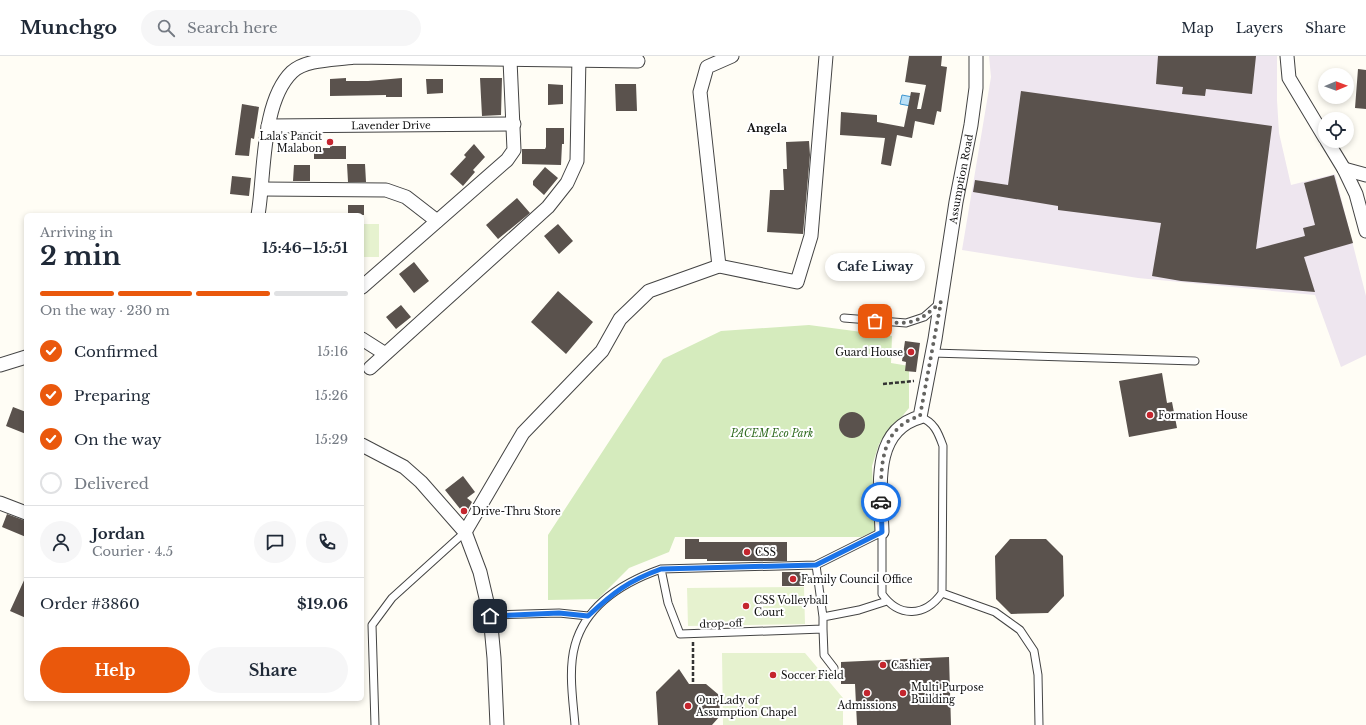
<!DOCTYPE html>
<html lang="en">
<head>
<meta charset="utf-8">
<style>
	body { margin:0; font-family:"Libre Baskerville",serif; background:#f6f6f7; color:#1f2937; height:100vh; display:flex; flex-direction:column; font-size:15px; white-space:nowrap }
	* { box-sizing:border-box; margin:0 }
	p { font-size:13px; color:#747a83 }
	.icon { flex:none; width:22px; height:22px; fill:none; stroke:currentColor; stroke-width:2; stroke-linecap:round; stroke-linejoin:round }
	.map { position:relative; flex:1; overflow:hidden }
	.side { position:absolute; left:24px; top:157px; width:340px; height:488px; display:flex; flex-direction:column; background:#fff; border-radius:6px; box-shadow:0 2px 6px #0003 }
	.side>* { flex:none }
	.needle { width:26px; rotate:89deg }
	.controls { position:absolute; left:1318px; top:12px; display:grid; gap:8px }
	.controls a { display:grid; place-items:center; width:36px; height:36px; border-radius:50%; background:#fff; box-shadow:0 2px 6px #0003; font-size:20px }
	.pin { position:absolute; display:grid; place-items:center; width:34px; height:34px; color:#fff; margin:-17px; border-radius:8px; box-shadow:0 2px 6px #0006 }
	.courier { position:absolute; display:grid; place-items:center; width:40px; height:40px; margin:-20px; border:3px solid #1a73e8; border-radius:50%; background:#fff; color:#222; box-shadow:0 1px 5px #0007 }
	.bubble { position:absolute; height:28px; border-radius:14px; background:#fff; box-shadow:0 2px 6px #0003; font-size:13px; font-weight:700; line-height:28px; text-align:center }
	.headline em { font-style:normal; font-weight:700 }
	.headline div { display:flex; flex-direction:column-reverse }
	.headline { display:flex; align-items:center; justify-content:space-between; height:68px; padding:0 16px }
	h1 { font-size:26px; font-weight:700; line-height:30px }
	.bar { display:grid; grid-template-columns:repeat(4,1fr); gap:6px 4px; align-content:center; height:48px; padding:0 16px }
	.bar i { height:5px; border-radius:3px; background:#e0e1e3 }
	.bar .current { background:#ea580c }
	.bar p { grid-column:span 4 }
	.line { display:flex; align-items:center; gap:10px; padding:0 16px; border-top:1px solid #e0e1e3 }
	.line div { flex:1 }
	.round { display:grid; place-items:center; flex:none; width:42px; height:42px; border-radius:21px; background:#f6f6f7 }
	ol { padding:0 16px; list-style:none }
	li { display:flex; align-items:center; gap:12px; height:44px }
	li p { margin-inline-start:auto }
	li .icon { padding:4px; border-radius:50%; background:#ea580c; color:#fff; stroke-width:4 }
	li:last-child { color:#747a83 }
	li i { width:22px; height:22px; border:2px solid #e0e1e3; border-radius:50% }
	.button { display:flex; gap:8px; margin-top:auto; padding:8px 16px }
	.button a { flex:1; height:46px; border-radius:24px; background:#ea580c; color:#fff; font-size:16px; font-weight:700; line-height:46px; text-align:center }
	.button a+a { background:#f6f6f7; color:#1f2937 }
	header { display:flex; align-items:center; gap:24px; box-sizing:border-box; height:56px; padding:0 20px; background:#fff; border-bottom:1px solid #e0e1e3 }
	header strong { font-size:19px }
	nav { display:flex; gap:22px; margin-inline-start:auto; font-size:14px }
	.search { width:280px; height:36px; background:#f6f6f7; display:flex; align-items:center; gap:10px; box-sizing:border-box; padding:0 14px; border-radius:22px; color:#747a83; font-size:15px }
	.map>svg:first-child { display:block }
	.industrial { fill:#eee6ef }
	.green { fill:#d5ebbd }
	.pitch { fill:#e6f2cf }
	.water { fill:#b9e0f7; stroke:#3f96cf }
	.building { fill:#5a524d }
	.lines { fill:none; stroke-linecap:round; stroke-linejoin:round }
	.lane-casing { stroke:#444; stroke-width:9 }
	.street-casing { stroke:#444; stroke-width:15 }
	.path { stroke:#333; stroke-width:2.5; stroke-dasharray:4 2; stroke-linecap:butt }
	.lane { stroke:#fff; stroke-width:7 }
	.street { stroke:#fff; stroke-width:13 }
	.done { stroke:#646461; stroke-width:4; stroke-dasharray:0 7.2 }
	.route { stroke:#1a73e8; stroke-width:5 }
	.poi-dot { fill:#c4262e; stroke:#fff; stroke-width:1.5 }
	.labels { text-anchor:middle; stroke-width:4; stroke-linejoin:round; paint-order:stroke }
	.street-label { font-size:10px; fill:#111; stroke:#fff }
	.poi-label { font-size:10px; fill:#111; stroke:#fff; text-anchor:start }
	.park-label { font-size:10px; font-style:italic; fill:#2f6b1f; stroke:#fff }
	.neighbourhood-label { font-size:11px; font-weight:bold; fill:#111; stroke:#fff }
</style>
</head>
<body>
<header>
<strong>Munchgo</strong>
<div class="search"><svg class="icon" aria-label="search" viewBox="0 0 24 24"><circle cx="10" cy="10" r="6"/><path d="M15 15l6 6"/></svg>Search here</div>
<nav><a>Map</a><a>Layers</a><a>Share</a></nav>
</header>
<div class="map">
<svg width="1366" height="669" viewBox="0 0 1366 669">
	<rect width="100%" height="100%" fill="#fffdf5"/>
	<path class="industrial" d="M989 0H1277V44L1279 77 1291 129 1335 118 1366 240V299L1341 311 1315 239 1138 222 962 194 991 21Z"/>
	<path class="green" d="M809 269 892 280 891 307 909 310V352L879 388 872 410 875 475 861 481H675L669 496 629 512 598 543 548 544V479L663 303 721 275Z"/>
	<path class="pitch" d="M379 168V201H362V168Z
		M804 531 805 568 688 570 687 532Z
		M722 597H805L843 642V669H723Z"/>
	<path class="water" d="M902 39 918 42 916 51 900 48Z"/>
	<path class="building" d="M909 0H942L941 10 947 11 941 56 937 55 934 69 915 65 912 82 897 79 891 110 881 108 885 82 840 79 841 56 877 59V66L904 71 911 36 920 37 917 53H921L926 29 905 26Z
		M1158 0H1256L1252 38 1206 33 1205 40 1182 38 1183 31 1156 28Z
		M1358 13 1366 14V53L1355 52Z
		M346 22V25H368L402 22V41H386V39L330 40V23Z
		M480 22H502L501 59 482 60Z
		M426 23H443V37L427 38Z
		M548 28 563 29V48L548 49Z
		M615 28H636L637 55H616Z
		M1021 35 1272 70 1256 193 1305 180 1303 172 1315 169 1304 127 1334 119 1353 187 1304 201 1315 236 1181 225 1152 220 1161 167 1058 154V150L973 136 975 124 1008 129Z
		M242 48 259 51 254 83 251 82 249 100 235 99Z
		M546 72H564V88H562L561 109 522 108V93H545L546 91Z
		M809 85 810 99 803 178 767 176 770 134H784L783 113H787L786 86Z
		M474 88 485 101 473 114 475 116 463 130 450 118 466 101 464 99Z
		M330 90H346V103H314V92H330Z
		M347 108H365L366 126H348Z
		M294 109H310V125H293Z
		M545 111 558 122 544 139 533 129V125Z
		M232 120 251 122 249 140 230 138Z
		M517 142 530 157 498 183 486 169Z
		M348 149H364V159H348Z
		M558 168 573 185 559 198 544 180Z
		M414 206 429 225 414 237 399 218Z
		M558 235 593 266 566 298 531 266Z
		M401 249 411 261 396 273 386 261Z
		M905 285 920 287 916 316 905 315 906 306 902 305Z
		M1162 317 1167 347 1172 346 1177 372 1129 381 1119 325Z
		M13 351 26 356V378L6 370Z
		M839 369a13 13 0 1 1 26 0a13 13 0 1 1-26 0Z
		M463 420 475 436 467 442 472 446 465 459 445 434Z
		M7 458 26 465V481L2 471Z
		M685 483H699V486H787V505H707V503H685Z
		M1010 483H1046L1063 500 1064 540 1048 557 1011 558 996 543 995 500Z
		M782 516H804V530H782Z
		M26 520V562L10 555Z
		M949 601 951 669H857L855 628H841V606Z
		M679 613 689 628H706L719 639 720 660 712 669H658L656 636Z"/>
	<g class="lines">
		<defs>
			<path id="lane" d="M844 262 906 267 924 261 940 247
				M932 297 1195 305
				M920 361C934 366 938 376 943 390L942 537
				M816 509 823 561
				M661 513 668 547 680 578 823 573V561L859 554 887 545
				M942 537 995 556 1020 574 1034 595 1038 619 1039 669
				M490 559 559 557 588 560
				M823 573 824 599 834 612
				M375 669 372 569 392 542 465 476
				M575 669C573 644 568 614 575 589 586 549 624 526 661 513L816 509 882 476V538C899 562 925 561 942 537"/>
			<g id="street">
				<path d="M1287 0 1289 22 1325 82"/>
				<path id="s1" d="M268 70 514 68"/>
				<path d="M1327 85 1344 113 1356 138 1366 175"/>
				<path d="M1344 113 1366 119"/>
				<path d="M262 133 386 134 406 141 437 165"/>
				<path d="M258 159C265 118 261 46 292 16 306 3 335 4 354 1L638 5"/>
				<path d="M719 210 700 36 707 11 732 0"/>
				<path d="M362 231 507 104 514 94 510 4"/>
				<path d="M362 283 384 297"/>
				<path d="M0 309 26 301"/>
				<path d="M370 312 548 151 567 127 577 105 579 0"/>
				<path d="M362 389 404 411 421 426 465 476 480 516 490 559 494 602 497 669"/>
				<path d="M0 447 26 457"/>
				<path d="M465 476 523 377 602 295 620 263 649 235 719 210 797 226 811 180 826 0"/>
				<path id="s2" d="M882 476C881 436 870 375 920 361L935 283 956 146 971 69 976 32V0"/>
			</g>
		</defs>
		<use href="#lane" class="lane-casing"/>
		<use href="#street" class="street-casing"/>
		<path class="path" d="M883 328 914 325
			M693 586V628"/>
		<use href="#lane" class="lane"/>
		<use href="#street" class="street"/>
	</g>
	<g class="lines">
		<path class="done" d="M875 265C910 268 915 270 941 246L920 360C879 372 881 412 881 446"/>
		<path class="route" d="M490 560 559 557 588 560C614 536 628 525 661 513L816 509 882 476 881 446"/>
	</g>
	<g class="poi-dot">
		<circle cx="330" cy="86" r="4"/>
		<circle cx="911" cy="296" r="4"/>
		<circle cx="1150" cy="359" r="4"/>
		<circle cx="464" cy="455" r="4"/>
		<circle cx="747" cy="496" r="4"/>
		<circle cx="793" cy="523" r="4"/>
		<circle cx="746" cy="550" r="4"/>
		<circle cx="883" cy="609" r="4"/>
		<circle cx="773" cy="619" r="4"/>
		<circle cx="867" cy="637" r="4"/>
		<circle cx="903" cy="637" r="4"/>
		<circle cx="688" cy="650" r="4"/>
	</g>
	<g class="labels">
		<g class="street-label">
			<text dy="4" stroke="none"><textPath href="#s1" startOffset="123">Lavender Drive</textPath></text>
			<text dy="4" stroke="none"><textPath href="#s2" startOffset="374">Assumption Road</textPath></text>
			<text transform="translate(721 567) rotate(-2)" y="4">drop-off</text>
		</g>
		<g class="poi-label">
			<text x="322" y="84" text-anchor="end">Lala's Pancit<tspan x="322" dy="12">Malabon</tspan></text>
			<text x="903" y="300" text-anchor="end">Guard House</text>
			<text x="1158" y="363">Formation House</text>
			<text x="472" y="459">Drive-Thru Store</text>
			<text x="755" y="500">CSS</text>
			<text x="801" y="527">Family Council Office</text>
			<text x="754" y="548">CSS Volleyball<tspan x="754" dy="12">Court</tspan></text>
			<text x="891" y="613">Cashier</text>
			<text x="781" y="623">Soccer Field</text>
			<text x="911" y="635">Multi Purpose<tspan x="911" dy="12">Building</tspan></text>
			<text x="696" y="648">Our Lady of<tspan x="696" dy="12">Assumption Chapel</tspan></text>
			<text x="867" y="653" text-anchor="middle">Admissions</text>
		</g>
		<g class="park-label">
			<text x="772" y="381">PACEM Eco Park</text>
		</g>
		<g class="neighbourhood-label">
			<text x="767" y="76">Angela</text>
		</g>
	</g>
</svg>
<div class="controls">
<a><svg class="needle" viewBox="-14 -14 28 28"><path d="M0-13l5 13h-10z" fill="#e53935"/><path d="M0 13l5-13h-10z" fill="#747a83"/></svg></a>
<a><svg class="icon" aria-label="locate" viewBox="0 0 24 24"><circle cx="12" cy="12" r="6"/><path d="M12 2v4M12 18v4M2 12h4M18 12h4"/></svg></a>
</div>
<div class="pin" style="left:875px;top:265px;background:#ea580c"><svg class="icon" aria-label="bag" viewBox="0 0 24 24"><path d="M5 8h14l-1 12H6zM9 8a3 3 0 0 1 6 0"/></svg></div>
<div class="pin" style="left:490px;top:560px;background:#1f2937"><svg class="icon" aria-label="home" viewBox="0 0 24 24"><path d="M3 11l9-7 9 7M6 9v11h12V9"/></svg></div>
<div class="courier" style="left:881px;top:446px"><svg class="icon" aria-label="car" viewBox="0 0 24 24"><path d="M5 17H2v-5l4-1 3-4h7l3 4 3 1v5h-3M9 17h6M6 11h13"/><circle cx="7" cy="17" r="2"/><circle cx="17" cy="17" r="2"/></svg></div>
<div class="bubble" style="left:825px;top:197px;width:100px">Cafe Liway</div>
<section class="side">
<div class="headline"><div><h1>2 min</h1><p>Arriving in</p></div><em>15:46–15:51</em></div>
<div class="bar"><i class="current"></i><i class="current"></i><i class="current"></i><i></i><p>On the way · 230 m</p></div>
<ol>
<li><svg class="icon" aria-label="check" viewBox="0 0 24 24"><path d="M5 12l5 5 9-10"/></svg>Confirmed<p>15:16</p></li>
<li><svg class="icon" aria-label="check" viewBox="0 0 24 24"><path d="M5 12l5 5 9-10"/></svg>Preparing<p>15:26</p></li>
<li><svg class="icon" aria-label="check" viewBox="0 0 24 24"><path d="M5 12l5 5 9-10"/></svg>On the way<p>15:29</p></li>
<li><i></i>Delivered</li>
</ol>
<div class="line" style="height:72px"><a class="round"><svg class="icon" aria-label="person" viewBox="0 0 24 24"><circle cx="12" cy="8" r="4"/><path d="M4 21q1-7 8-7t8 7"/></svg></a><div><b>Jordan</b><p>Courier · 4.5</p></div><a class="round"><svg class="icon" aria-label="chat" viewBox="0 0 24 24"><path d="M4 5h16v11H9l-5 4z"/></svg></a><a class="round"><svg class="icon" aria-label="phone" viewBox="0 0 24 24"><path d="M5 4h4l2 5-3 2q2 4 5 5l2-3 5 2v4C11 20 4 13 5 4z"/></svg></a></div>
<div class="line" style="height:52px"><div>Order #3860</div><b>$19.06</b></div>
<div class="button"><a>Help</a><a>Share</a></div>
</section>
</div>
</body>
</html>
